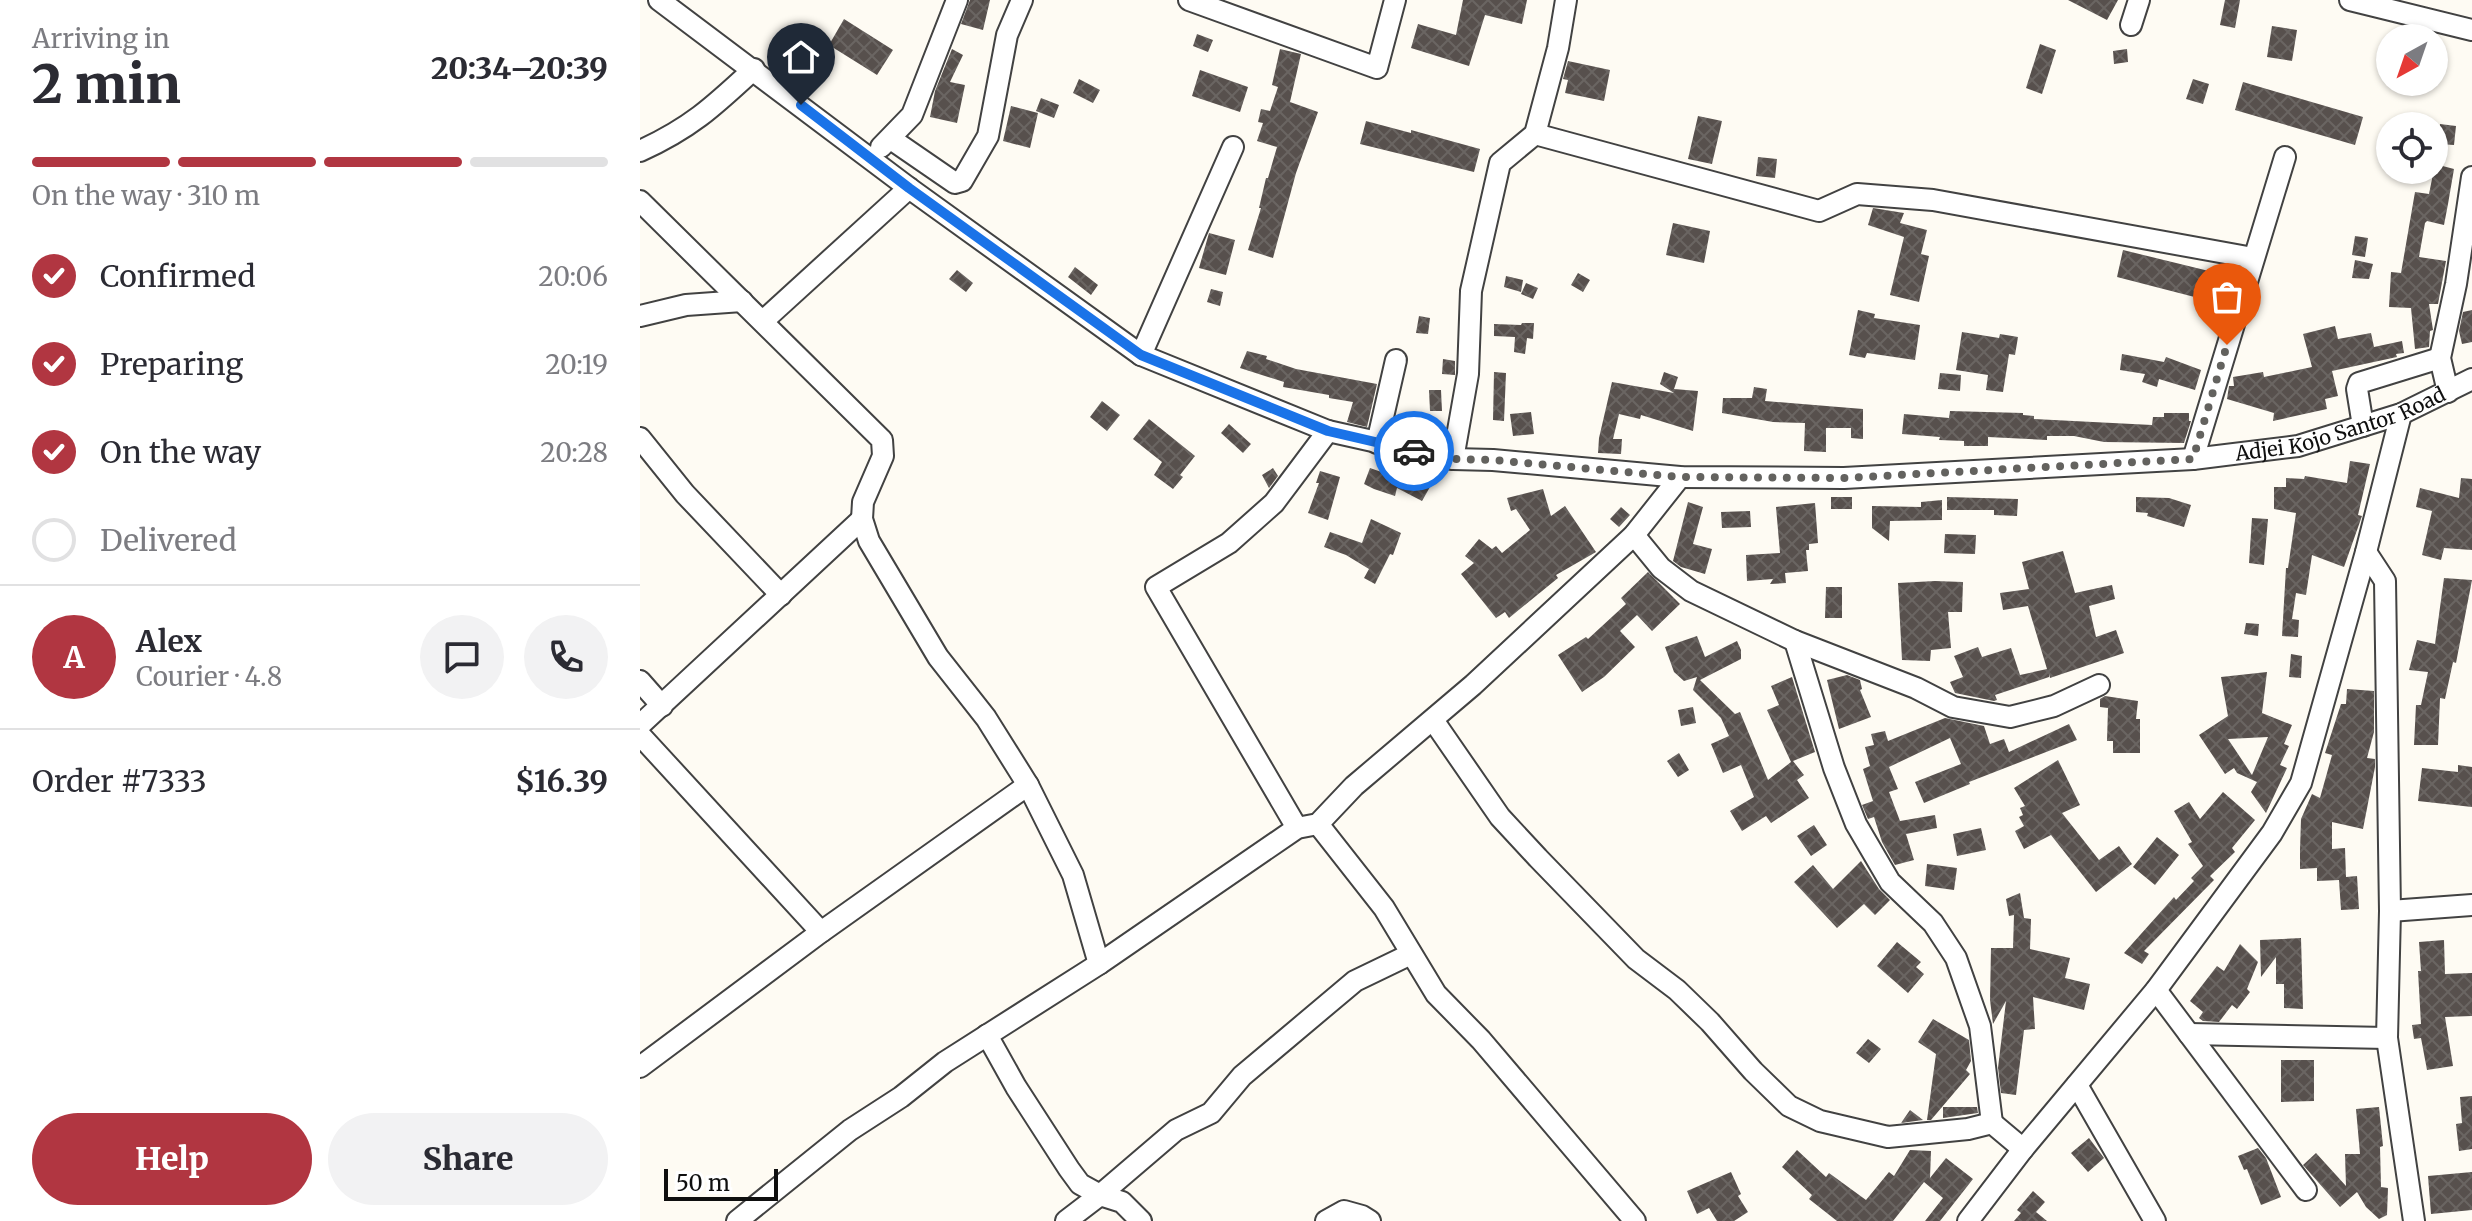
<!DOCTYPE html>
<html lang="en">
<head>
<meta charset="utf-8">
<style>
	body { margin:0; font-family:Merriweather,serif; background:#f2f2f3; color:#2b2b33; height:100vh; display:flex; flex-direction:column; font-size:30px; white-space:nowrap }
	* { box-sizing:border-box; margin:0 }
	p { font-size:26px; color:#7c7c81 }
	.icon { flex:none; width:44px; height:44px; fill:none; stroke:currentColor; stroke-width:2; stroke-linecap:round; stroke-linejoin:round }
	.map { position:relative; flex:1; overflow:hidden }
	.details { display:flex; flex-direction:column; background:#fff; width:640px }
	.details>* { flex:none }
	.needle { width:52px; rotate:220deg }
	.tools { position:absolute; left:1736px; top:24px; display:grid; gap:16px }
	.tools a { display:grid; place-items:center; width:72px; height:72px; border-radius:50%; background:#fff; box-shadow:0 2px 6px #0004; font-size:40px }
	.scale { position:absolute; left:24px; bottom:20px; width:114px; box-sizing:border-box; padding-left:8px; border:4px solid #0f0f0f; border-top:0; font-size:22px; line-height:28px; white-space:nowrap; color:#0f0f0f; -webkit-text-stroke:6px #fff; paint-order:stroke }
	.pin { position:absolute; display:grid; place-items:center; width:68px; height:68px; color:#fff; margin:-82px -34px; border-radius:50% 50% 50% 0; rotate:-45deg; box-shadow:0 0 8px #0007 }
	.pin .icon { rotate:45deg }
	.courier { position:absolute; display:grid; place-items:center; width:80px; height:80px; margin:-40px; border:6px solid #1a73e8; border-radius:50%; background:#fff; color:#222; box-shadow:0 2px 10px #0007 }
	.summary em { font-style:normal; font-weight:800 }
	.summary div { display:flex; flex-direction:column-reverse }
	.summary { display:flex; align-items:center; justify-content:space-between; height:136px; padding:0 32px }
	h1 { font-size:52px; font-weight:800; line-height:60px }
	.bar { display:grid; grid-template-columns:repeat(4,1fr); gap:12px 8px; align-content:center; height:96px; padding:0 32px }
	.bar i { height:10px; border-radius:6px; background:#e1e1e2 }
	.bar .current { background:#b13641 }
	.bar p { grid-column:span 4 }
	.line { display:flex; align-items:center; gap:20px; padding:0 32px; border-top:2px solid #e1e1e2 }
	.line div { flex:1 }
	.round { display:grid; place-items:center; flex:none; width:84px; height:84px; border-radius:42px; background:#f2f2f3 }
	ol { padding:0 32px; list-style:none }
	li { display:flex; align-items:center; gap:24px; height:88px }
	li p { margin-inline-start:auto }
	li .icon { padding:8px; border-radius:50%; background:#b13641; color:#fff; stroke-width:4 }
	li:last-child { color:#7c7c81 }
	li i { width:44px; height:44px; border:4px solid #e1e1e2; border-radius:50% }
	.button { display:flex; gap:16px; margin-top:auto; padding:16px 32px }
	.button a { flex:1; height:92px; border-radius:48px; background:#b13641; color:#fff; font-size:32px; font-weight:800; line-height:92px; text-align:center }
	.button a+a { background:#f2f2f3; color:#2b2b33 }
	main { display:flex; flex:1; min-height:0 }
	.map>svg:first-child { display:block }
	.building { fill:url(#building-cross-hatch); fill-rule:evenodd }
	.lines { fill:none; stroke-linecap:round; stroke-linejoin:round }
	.minor-casing { stroke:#424242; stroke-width:24 }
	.minor { stroke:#fff; stroke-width:20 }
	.done { stroke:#63625f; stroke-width:8; stroke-dasharray:0 14.4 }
	.route { stroke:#1a73e8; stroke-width:10 }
	.labels { text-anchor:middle; stroke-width:8; stroke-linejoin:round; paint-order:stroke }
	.street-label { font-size:20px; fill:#0f0f0f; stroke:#fff }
</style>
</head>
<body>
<main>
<section class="details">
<div class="summary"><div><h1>2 min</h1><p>Arriving in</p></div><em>20:34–20:39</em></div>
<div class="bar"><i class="current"></i><i class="current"></i><i class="current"></i><i></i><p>On the way · 310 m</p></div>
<ol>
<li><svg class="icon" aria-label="check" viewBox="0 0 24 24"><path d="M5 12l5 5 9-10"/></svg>Confirmed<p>20:06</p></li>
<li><svg class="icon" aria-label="check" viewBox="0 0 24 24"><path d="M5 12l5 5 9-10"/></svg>Preparing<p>20:19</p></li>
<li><svg class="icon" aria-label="check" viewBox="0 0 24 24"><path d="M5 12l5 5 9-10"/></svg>On the way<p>20:28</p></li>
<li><i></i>Delivered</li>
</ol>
<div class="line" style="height:144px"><b class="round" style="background:#b13641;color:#fff">A</b><div><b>Alex</b><p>Courier · 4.8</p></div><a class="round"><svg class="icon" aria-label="chat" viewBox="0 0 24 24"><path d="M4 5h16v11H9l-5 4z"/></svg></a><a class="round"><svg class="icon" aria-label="phone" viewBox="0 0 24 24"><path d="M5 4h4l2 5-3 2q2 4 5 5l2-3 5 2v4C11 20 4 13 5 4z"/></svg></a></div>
<div class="line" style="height:104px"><div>Order #7333</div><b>$16.39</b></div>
<div class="button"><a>Help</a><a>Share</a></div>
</section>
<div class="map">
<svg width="1832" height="1221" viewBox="0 0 1832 1221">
	<defs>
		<pattern id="building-cross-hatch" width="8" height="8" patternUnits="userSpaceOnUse" patternTransform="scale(2)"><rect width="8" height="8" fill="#57504d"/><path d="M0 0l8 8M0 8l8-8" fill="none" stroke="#6a6562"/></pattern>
	</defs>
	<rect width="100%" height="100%" fill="#fefbf3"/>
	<path class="building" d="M330 0H350L343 30 321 24Z
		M823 0H887L882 24 845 15 829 66 771 48 778 24 816 35Z
		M1428 0H1478L1467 20Z
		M1585 0H1600L1595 28 1580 25Z
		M204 19 253 50 237 75 189 45Z
		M1632 26 1657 30 1652 61 1627 57Z
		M557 34 573 40 568 52 553 46Z
		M1400 44 1416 50 1402 94 1386 88Z
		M312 49 323 55 310 82 325 85 317 123 290 117 295 91Z
		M640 49 661 54 650 102 678 112 656 173 633 258 608 250 621 208H619L626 178H628L637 147 617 141 623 123 618 122 621 109 630 111 638 87 632 85Z
		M1487 49 1488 62 1474 64 1473 51Z
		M928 61 970 70 964 101 925 93 928 80 923 79Z
		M560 70 608 87 600 112 552 96Z
		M439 79 460 90 453 103 433 93Z
		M1553 79 1569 84 1563 104 1546 99Z
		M1603 82 1723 117 1715 145 1595 110Z
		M401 98 419 105 414 118 396 111Z
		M371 106 398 113 390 148 363 141Z
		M1058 116 1082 121 1072 164 1048 159Z
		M726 121 771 133V130L840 149 834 172 720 144Z
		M1800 124 1816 126 1814 145 1798 144Z
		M1118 157 1137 159 1135 178 1116 176Z
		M1795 164 1814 169 1808 204 1804 225 1787 221 1785 223 1779 257 1806 261 1798 304H1789L1793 330 1790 331 1789 347 1775 349 1771 308 1749 307 1751 272 1761 273 1775 192 1789 194Z
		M1233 208 1264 213 1260 223 1287 230 1281 254 1289 256 1279 302 1250 295 1264 237 1228 225Z
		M1033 223 1070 231 1064 263 1026 255Z
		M569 233 595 240 586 275 559 268Z
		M1715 236 1728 238 1725 257 1712 255Z
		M1483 250 1577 273 1570 301 1477 277Z
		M1715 260 1733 264 1729 279 1712 278Z
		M435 267 458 285 451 295 428 277Z
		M317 270 333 283 326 292 309 279Z
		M938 273 950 280 943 292 931 285Z
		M866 276 883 280 881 292 864 287Z
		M886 283 898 288 893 299 881 294Z
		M571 289 583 292 580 306 567 302Z
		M1218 310 1235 314 1234 318 1280 325 1275 360 1227 353 1225 358 1209 355Z
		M1832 310V342L1822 344 1819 331 1823 312Z
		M779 316 790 318 788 334 776 333Z
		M882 323H894L893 339 887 338 885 354 874 352 875 337 854 336V324L881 325Z
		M1695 326 1698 339 1731 333 1734 347 1762 341 1764 353 1756 354 1757 357 1692 371 1698 396 1685 399 1687 409 1633 421 1634 413 1587 399 1589 386H1594L1593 377 1623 372 1624 377 1672 367 1663 334Z
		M1322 332 1359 338 1360 334 1378 337 1375 355 1369 354 1363 392 1346 390 1348 375 1316 370Z
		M607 351 627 356 626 359 656 369 737 384 727 427 707 422 713 402 689 398V395L643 387 644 382 600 368Z
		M1482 354 1524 362 1526 357 1561 370 1555 390 1519 379 1517 387 1502 382 1505 374 1480 370Z
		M803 359 815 361V375L802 374Z
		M854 372 866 373 864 421 853 420Z
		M1024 372 1038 377 1034 389 1058 391 1053 431 1001 415 1000 419 979 414 973 439H982L981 454 958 453 959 438 972 382 1034 393 1020 384Z
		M1300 373 1321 375 1320 391 1298 389Z
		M1114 387 1127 389 1125 401 1223 409V439L1211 438V428H1186V452L1164 451 1165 423 1133 422 1082 413 1083 398H1112Z
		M789 390H801L802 411H790Z
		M462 401 480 415 467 431 450 417Z
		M1310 411 1383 413V415L1394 416V419L1512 425 1513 417H1524V413H1549V421H1551L1544 443 1464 442 1434 436H1407V440L1348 437V446H1324V441L1299 440 1300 437 1262 434 1264 414 1309 418Z
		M891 412 894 434 873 436 870 414Z
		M509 419 555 456 540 475 543 477 533 489 514 475 522 462 493 439Z
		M589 424 611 444 603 453 581 433Z
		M1710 461 1730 464 1718 515 1722 516 1704 567 1672 555 1666 595 1656 593 1652 619 1659 620 1658 637 1642 636 1646 568H1648L1656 513 1634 509V487H1646V478L1664 479 1665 476 1707 483Z
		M633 468 638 476 629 488 622 475Z
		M730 468 773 483 775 479 790 487 782 501 757 488 755 496 734 489 724 484Z
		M680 471 700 477 688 520 668 513 679 483H676Z
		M1821 478 1832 479V550L1804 548 1801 560 1782 555 1792 511 1776 507 1780 488 1819 498Z
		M903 489 911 516 925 506 956 552 916 575 918 578 869 618 865 612 856 618 821 574 834 563 825 556 839 539 852 549 856 546 862 553 890 530 876 509 871 511 867 498Z
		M1191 497H1212V509H1191Z
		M1307 497 1378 499 1377 516 1354 515V510H1307Z
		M1496 497 1529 498 1551 505 1544 527 1507 516 1508 513 1496 512Z
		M1302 500V520L1250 521 1249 541 1232 528V506L1281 507V502Z
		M1048 502 1063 507 1053 544 1072 549 1065 574 1041 567 1033 561Z
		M1175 503 1178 543 1169 544V550H1166L1168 571 1145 573 1146 583 1130 584 1133 579 1107 581 1106 555 1140 553 1136 507Z
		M981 507 990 515 979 527 970 519Z
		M1110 511 1111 527 1082 528 1081 512Z
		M1612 518 1628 519 1624 565 1609 563Z
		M731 519 761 533 753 555 750 554 735 584 724 578 729 569 706 555 684 547 690 532 722 543Z
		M1305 534 1336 535 1335 554 1304 553Z
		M1423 551 1435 593 1472 585 1475 599 1449 606 1456 637 1476 630 1484 653 1410 678 1409 674V677L1355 695 1357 700 1354 701 1315 693 1310 682 1323 677 1314 656 1338 647 1342 657 1371 648 1380 675 1407 669 1388 606 1363 610 1360 593 1389 589 1382 562Z
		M1008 572 1040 604 1012 631 997 615 980 631 995 647 964 677 942 692 918 655 946 637 948 639 986 604 981 598Z
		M1804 578 1832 580 1816 663 1813 662 1805 699 1800 698 1798 745H1774L1776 705H1781L1788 672 1769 670 1777 640 1795 644Z
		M1295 581 1323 582 1322 612H1308L1311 648 1291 650 1290 661 1262 660 1258 583Z
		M1186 587H1202V618H1185Z
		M1606 623 1619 624 1618 636 1604 634Z
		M1057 636 1065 657 1097 641 1101 650V659L1060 680 1095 714 1100 712 1128 780 1151 762 1127 710 1139 705 1131 686 1152 677 1175 752 1153 761 1164 775 1157 780 1169 798 1131 823 1126 816 1102 831 1090 811 1114 797 1101 765 1083 773 1071 744 1089 736 1081 718 1053 690 1057 677 1044 681 1034 672 1025 647Z
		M1651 654 1662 656 1661 678 1649 677Z
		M1627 672 1622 713 1652 725 1644 744 1649 746 1640 765 1647 768 1626 813 1611 792 1617 782 1597 773 1594 768 1585 774 1559 735 1588 716 1581 677ZM1628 737 1612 775 1588 739Z
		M1207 675 1220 680 1222 689 1220 690 1231 717 1199 729 1187 680Z
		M1707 689 1734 691V732L1727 758 1735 759V767L1723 829 1692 822V849L1705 848 1706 877 1717 876 1719 909 1701 910 1699 880 1677 881V868L1660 869V850L1661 819 1672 794 1680 798 1692 755 1685 753 1701 704H1706Z
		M1465 696 1498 701 1496 719H1500V753H1473V741H1467L1468 708 1460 707V699Z
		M1053 707 1056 723 1041 726 1038 710Z
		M1305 718 1344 726 1350 744 1364 739 1369 752 1429 724 1437 740 1329 782 1330 784 1284 803 1275 782 1321 764 1310 738 1249 767 1258 789 1249 792 1260 821 1295 815 1297 828 1266 834 1274 860 1255 865 1242 842 1234 817 1228 819 1222 805 1233 801 1223 769 1230 766 1225 747 1234 745 1231 734 1245 731 1248 741Z
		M1039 753 1049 770 1038 777 1027 761Z
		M1418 760 1440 805 1422 813 1459 860 1479 846 1492 864 1456 892 1411 835 1384 849 1375 831 1384 826 1379 817 1383 815 1380 808 1385 806 1374 788Z
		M1818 765 1832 767V807L1778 801 1782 768 1818 772Z
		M1583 792 1615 820 1592 848 1595 852 1570 876 1574 880 1504 951 1509 954 1502 964 1484 953 1534 897 1536 900 1554 881 1551 878 1563 866 1548 844 1552 842 1534 811 1549 802 1560 819Z
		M1174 825 1187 845 1171 856 1157 836Z
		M1341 828 1346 850 1317 856 1313 834Z
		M1517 837 1539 855 1515 885 1493 867Z
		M1221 861 1239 889 1250 900 1235 915 1224 904 1197 928 1154 882 1173 865 1193 889Z
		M1287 864 1317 868 1314 890 1285 886Z
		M1380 893 1384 918 1391 919 1390 949 1430 958 1425 978 1450 984 1444 1010 1393 997 1395 1029 1384 1030 1376 1095 1361 1093 1358 1068 1366 1001 1353 1024 1350 1000 1351 948H1373L1374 915 1369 916 1366 899Z
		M1661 938 1663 1009 1644 1008V984H1636V957L1621 977 1620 940Z
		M1804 940 1805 974 1832 973V1016L1805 1017 1813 1066 1787 1070 1781 1038 1774 1039 1772 1025 1781 1024 1778 971H1781L1779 942Z
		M1257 942 1281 962 1276 967 1284 974 1268 993 1237 966Z
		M1600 944 1618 962 1607 989 1610 992 1597 1009 1592 1005 1579 1022 1563 1021 1559 1018 1563 1012 1550 1001 1577 966 1584 971Z
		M1293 1019 1329 1040 1331 1061 1326 1070 1330 1074 1291 1120H1287L1296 1054 1278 1042Z
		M1228 1039 1241 1049 1229 1063 1216 1053Z
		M1641 1060H1674V1101L1641 1102Z
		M1832 1096V1149L1819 1151 1816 1124 1822 1123 1820 1097Z
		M1303 1107H1337L1338 1113 1303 1118Z
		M1739 1107 1743 1146 1740 1147 1741 1187 1748 1188 1747 1215 1739 1219 1726 1207 1717 1192 1700 1207 1663 1165 1676 1153 1706 1186 1705 1154H1720L1716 1109Z
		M1270 1110 1283 1120 1261 1123Z
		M1449 1138 1464 1158 1448 1172 1431 1153Z
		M1618 1148 1626 1158 1641 1197 1621 1205 1607 1169 1604 1170 1598 1156Z
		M1157 1150 1186 1177 1189 1173 1226 1200 1249 1172 1254 1176 1270 1150 1291 1151 1290 1178 1306 1158 1333 1179 1300 1221H1285L1303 1198 1284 1182 1253 1221H1197L1169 1199 1172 1195 1142 1167Z
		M1091 1172 1101 1194 1098 1196 1108 1212 1094 1221H1077L1069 1208 1057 1214 1047 1191Z
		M1832 1172V1210L1791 1214 1788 1176Z
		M1393 1191 1405 1202 1396 1212 1407 1221H1374L1381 1213 1377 1210Z"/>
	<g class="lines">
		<defs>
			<g id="minor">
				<path id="s1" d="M19 0 269 188 501 355 688 431 813 459 853 460 1040 477 1204 478 1553 459 1658 446 1761 414 1832 379"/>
				<path d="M549 0 737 68 755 0"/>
				<path d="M1710 0 1832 30"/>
				<path d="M1491 25 1499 0"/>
				<path d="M895 134 1179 211 1217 194 1293 200 1613 258"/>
				<path d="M251 139 315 183 322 181 348 136 367 35 382 0"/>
				<path d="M241 147 272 115 317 0"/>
				<path d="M0 151C51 128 74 106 114 69"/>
				<path d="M0 201 242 440 243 456 223 502 222 519 229 541 298 657 346 718 388 785 433 875 459 964"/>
				<path d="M0 316 46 305 102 301"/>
				<path d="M123 321 269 188"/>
				<path d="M501 355 593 147"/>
				<path d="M1808 392 1800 358 1816 284 1832 177"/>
				<path d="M1723 426 1717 389 1719 383 1800 358"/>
				<path d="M0 438 45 494 141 595"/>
				<path d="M737 443 756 360"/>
				<path d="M813 459 828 374 831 291 860 163 895 134 918 48 926 0"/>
				<path d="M1553 459 1645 157"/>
				<path d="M994 535 1021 568 1051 591 1155 641 1276 688 1313 707 1370 717 1414 706 1459 685"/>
				<path d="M1726 552 1745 581 1750 911 1747 1038 1774 1221"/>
				<path d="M1155 641 1194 768 1216 824 1250 882 1293 923 1316 958 1340 1026 1352 1123"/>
				<path d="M0 681 22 706"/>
				<path d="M793 720 860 817 898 858 996 959 1037 990 1070 1022 1113 1071 1149 1106 1180 1121 1248 1137 1328 1129 1352 1123 1383 1149"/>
				<path d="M0 725 222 519"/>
				<path d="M0 735 181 932"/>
				<path d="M678 824 744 908 796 994 841 1040 995 1221"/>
				<path d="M657 828 516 587 589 543 634 503 688 431"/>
				<path d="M1750 911 1832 905"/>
				<path d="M1516 990 1666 1190"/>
				<path d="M1549 1034 1747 1038"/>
				<path d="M347 1035 376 1087 429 1169 440 1184 460 1195 536 1130 571 1113 602 1076 715 981 771 954"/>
				<path d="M0 1067 181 932 388 785"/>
				<path d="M1437 1085 1515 1221"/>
				<path d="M97 1221 210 1130 261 1097 305 1062 459 964 657 828 678 824 714 786 833 685 994 535 1040 477"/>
				<path d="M426 1221 460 1195 482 1202 501 1221"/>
				<path d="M686 1221 704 1211 722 1216 730 1221"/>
				<path d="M1328 1221 1383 1149 1516 990 1632 833 1661 783 1726 552 1761 414"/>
			</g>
		</defs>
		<use href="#minor" class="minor-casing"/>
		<use href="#minor" class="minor"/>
	</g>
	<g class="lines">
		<path class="done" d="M774 451 813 459 853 460 1040 477 1204 478 1553 459 1587 345"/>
		<path class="route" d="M161 105 269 188 501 355 688 431 774 451"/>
	</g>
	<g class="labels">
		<g class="street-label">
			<text dy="7" stroke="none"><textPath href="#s1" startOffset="1822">Adjei Kojo Santor Road</textPath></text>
		</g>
	</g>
</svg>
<div class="tools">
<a><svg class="needle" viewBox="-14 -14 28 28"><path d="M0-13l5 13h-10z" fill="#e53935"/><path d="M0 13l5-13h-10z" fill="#7c7c81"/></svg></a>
<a><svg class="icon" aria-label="locate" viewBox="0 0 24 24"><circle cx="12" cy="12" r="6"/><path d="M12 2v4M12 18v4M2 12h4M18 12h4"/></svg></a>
</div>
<div class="scale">50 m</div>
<div class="pin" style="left:1587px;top:345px;background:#ea580c"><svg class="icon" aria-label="bag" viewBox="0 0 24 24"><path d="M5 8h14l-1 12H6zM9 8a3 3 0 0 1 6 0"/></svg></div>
<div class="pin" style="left:161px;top:105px;background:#1f2937"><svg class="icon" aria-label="home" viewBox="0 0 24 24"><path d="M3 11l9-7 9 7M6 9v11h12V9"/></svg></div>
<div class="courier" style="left:774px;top:451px"><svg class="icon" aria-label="car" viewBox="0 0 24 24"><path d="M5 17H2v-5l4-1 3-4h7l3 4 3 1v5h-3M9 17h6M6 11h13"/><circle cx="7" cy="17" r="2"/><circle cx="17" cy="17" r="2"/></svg></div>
</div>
</main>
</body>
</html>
